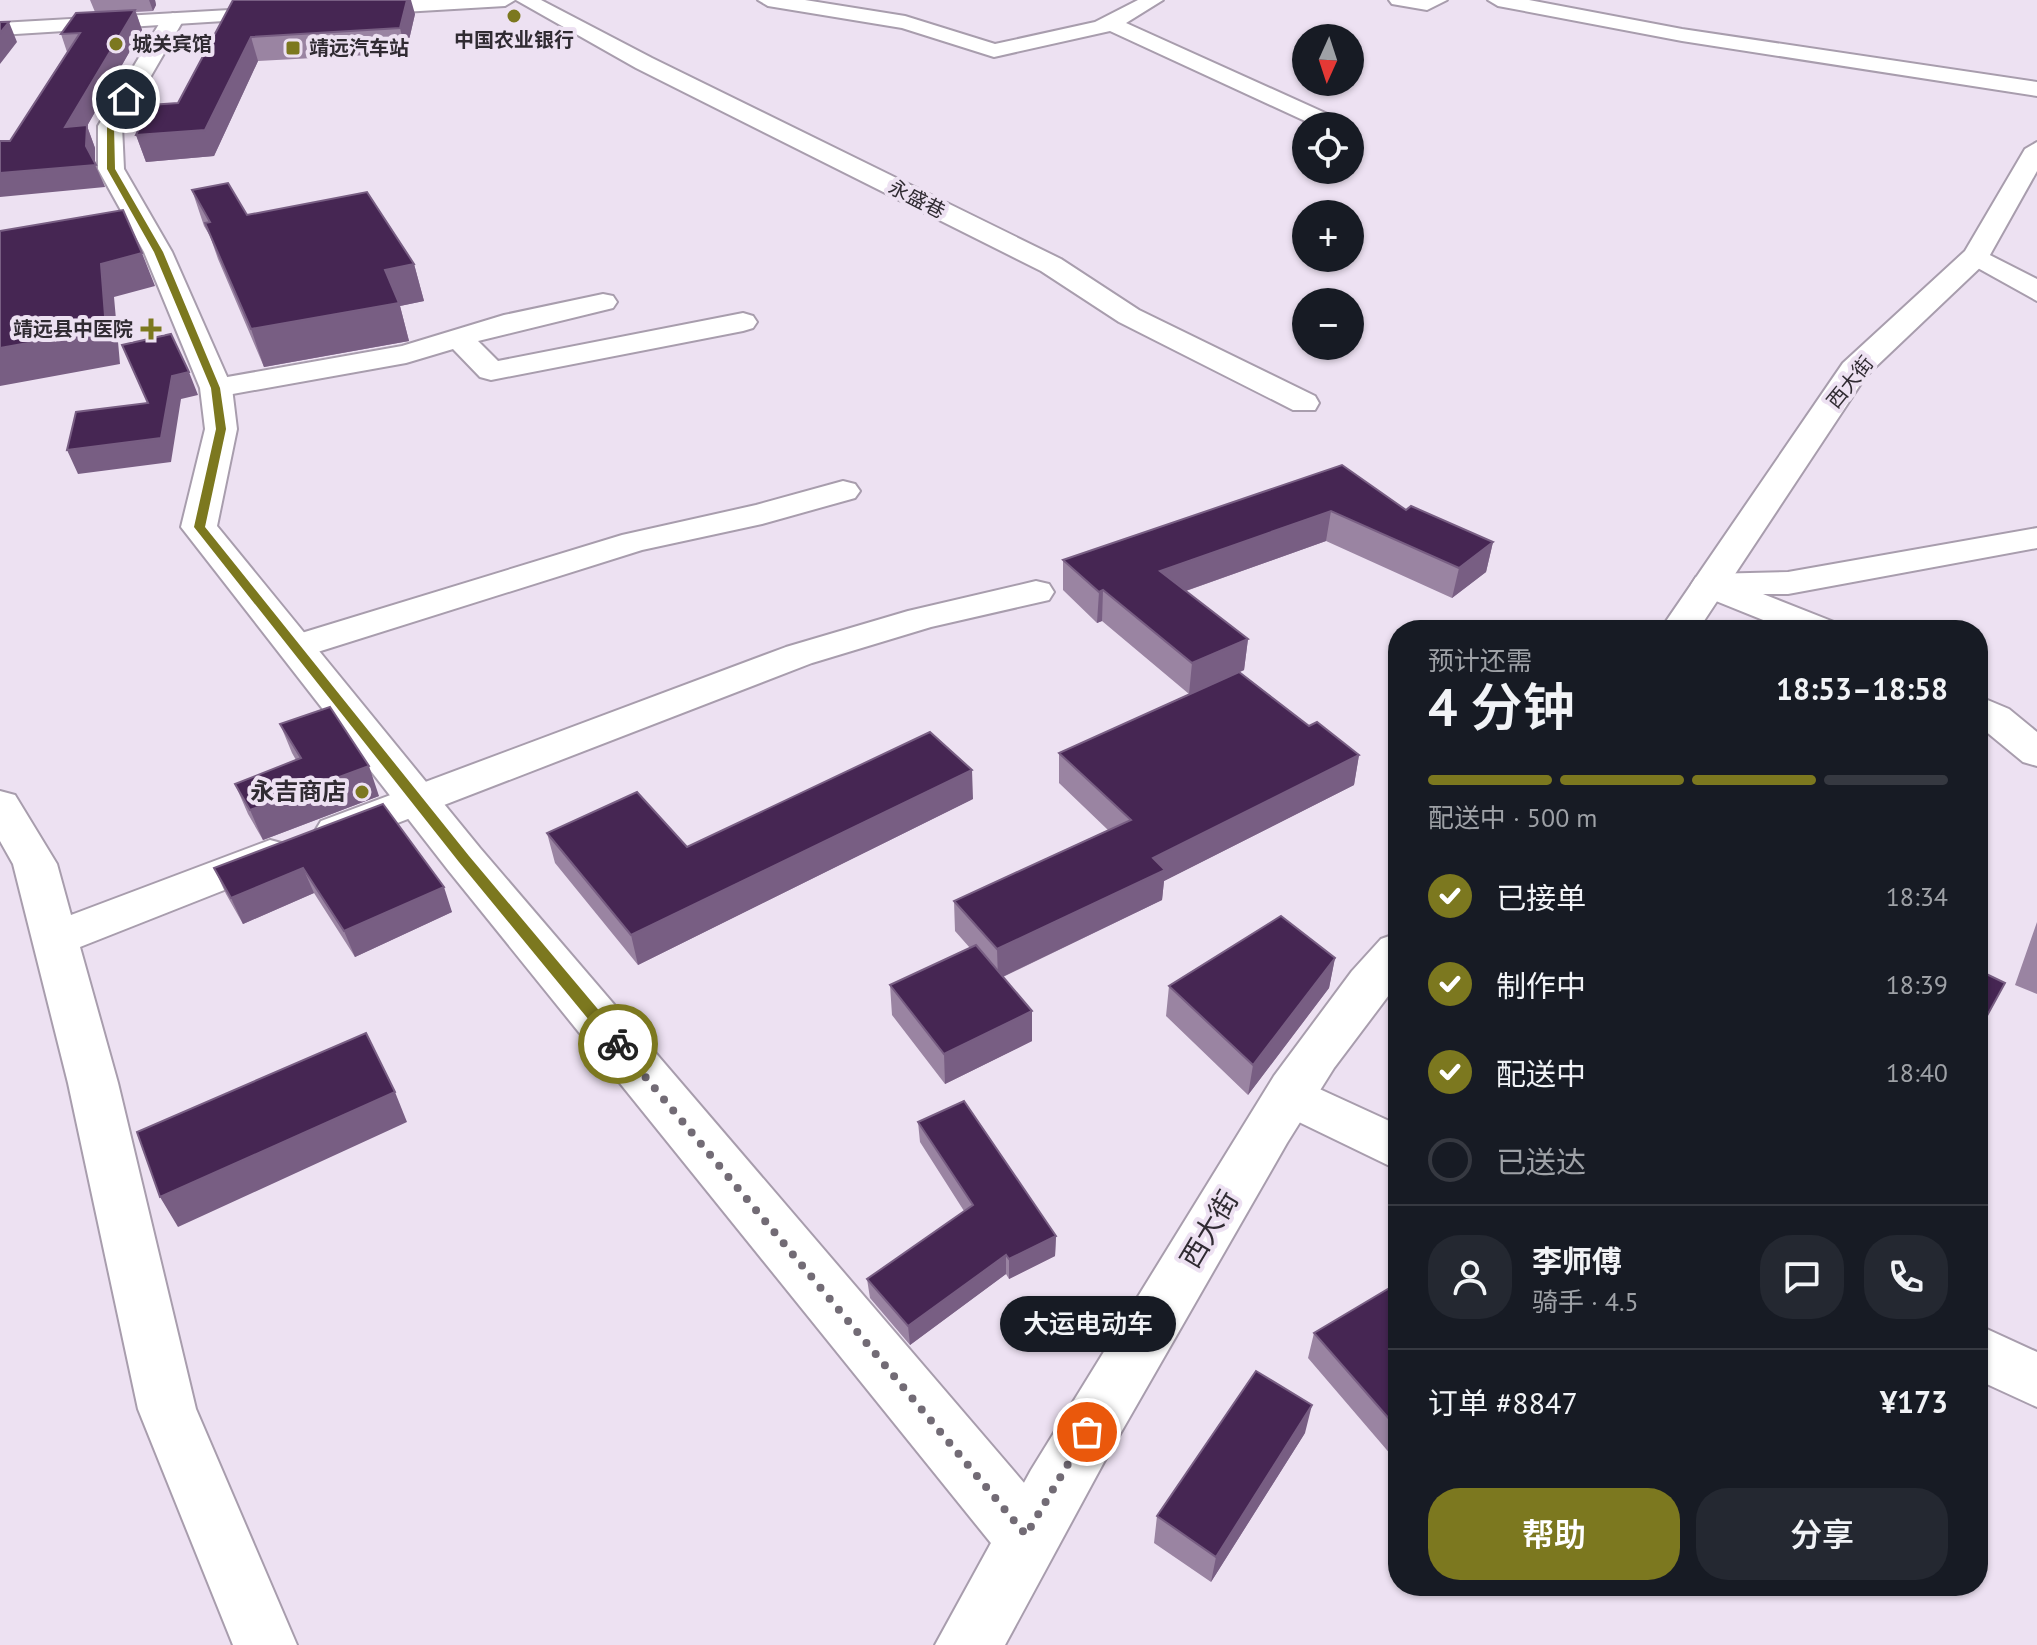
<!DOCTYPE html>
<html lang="zh">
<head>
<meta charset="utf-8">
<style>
	body { margin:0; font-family:"PT Sans","Noto Sans SC",sans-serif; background:#242831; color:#f1f3f6; height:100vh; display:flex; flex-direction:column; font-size:30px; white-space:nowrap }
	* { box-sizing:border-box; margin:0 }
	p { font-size:26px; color:#9ea1a6 }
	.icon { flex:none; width:44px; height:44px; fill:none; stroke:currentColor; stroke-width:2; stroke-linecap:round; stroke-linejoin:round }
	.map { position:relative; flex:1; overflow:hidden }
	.side { position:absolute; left:1388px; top:620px; width:600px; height:976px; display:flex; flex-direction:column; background:#171b24; border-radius:32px; box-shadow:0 2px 6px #0004 }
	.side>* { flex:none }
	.needle { width:52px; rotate:183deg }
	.buttons { position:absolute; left:1292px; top:24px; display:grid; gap:16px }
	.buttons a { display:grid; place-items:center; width:72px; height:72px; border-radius:50%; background:#171b24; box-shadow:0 2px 6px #0004; font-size:40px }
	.pin { position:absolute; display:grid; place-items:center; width:68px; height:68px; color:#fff; margin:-34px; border:4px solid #fff; border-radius:50%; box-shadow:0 2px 8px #0007 }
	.courier { position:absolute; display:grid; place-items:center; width:80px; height:80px; margin:-40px; border:6px solid #7c781f; border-radius:50%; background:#fff; color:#222; box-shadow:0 2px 10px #0007 }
	.bubble { position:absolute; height:56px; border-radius:28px; background:#171b24; box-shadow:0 2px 6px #0004; font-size:26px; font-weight:600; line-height:56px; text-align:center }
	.head em { font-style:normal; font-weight:600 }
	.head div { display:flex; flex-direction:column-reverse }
	.head { display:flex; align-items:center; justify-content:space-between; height:136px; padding:0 40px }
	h1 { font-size:52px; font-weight:600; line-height:60px }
	.bar { display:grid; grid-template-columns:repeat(4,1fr); gap:12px 8px; align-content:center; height:96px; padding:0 40px }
	.bar i { height:10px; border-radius:6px; background:#363941 }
	.bar .selected { background:#7c781f }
	.bar p { grid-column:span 4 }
	.line { display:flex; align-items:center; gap:20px; padding:0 40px; border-top:2px solid #363941 }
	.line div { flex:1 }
	.round { display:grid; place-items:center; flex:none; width:84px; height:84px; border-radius:32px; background:#242831 }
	ol { padding:0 40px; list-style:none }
	li { display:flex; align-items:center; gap:24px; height:88px }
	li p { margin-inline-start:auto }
	li .icon { padding:8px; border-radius:50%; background:#7c781f; color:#fff; stroke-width:4 }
	li:last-child { color:#9ea1a6 }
	li i { width:44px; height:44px; border:4px solid #363941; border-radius:50% }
	.button { display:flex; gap:16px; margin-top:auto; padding:16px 40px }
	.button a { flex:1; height:92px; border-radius:32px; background:#7c781f; color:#fff; font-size:32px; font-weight:600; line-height:92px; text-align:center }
	.button a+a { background:#242831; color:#f1f3f6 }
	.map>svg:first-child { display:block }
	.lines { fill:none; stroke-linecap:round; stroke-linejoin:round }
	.minor-casing { stroke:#a89dad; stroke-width:4 }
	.tertiary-casing { stroke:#a89dad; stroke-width:4 }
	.secondary-casing { stroke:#a89dad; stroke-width:4 }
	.minor { fill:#fff; fill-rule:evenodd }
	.tertiary { fill:#fff; fill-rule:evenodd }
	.secondary { fill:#fff; fill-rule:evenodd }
	.wall { fill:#9a84a2 }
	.shaded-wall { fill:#785e83 }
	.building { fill:#462653; stroke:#785e83; stroke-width:2 }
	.route { fill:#7c781f }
	.done { stroke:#726b75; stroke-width:8; stroke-dasharray:0 14.4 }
	.poi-dot { fill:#7c781f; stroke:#ede1f2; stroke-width:3 }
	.labels { text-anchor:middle; stroke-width:8; stroke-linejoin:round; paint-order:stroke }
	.far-poi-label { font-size:20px; font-weight:bold; fill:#302b32; stroke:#ede1f2; text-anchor:start }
	.far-street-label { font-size:20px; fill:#302b32; stroke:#ede1f2 }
	.poi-label { font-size:24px; font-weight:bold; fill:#302b32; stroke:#ede1f2; text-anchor:end }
	.near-street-label { font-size:28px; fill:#302b32; stroke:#ede1f2 }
</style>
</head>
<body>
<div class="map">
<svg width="2037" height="1645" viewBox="0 0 2037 1645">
	<rect width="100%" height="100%" fill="#ede1f2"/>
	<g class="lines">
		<defs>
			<path id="minor" d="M516 0H541L652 58 1061 259 1139 310 1315 396 1319 403 1315 410H1293L1119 322 1041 271 636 68Z
				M758 0H805L905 16 995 44 1095 22 1138 0H1163L1126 23 1343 121 1347 126H1316L1110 31 994 57 902 28 768 6Z
				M1389 0H1447L1427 10 1392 4Z
				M1488 0H1529L1682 29 2037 82V96L1682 41 1498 6Z
				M1976 248 2037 279V301L1967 262 1963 256 1967 250Z
				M603 294 613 296 617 302 613 308 478 341 498 361 743 313 753 316 757 322 753 328 743 331 491 380 480 377 453 349 406 363 216 397 205 394 201 388 205 382 216 379 402 346 504 315Z
				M843 481 855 484 860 491 855 498 762 524 642 550 308 655 295 658 282 655 276 647 282 639 622 535 756 505Z
				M2037 528V548L1788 594H1763L1834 622 1839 630H1788L1696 593 1691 585 1696 577 1709 574 1788 572Z
				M1036 581 1049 584 1054 592 1049 600 931 627 812 663 351 841 336 845 321 841 315 831 321 821 786 647 908 611Z
				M1978 696 2009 709 2037 732V766L2023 762 1978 725Z
				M0 791 15 795 57 864 71 915 270 840 285 844 291 855 285 866 80 947 118 1083 196 1409 297 1645H233L138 1409 68 1083 13 864 0 841Z
				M1289 1075 1398 1125V1170L1272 1109 1264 1095 1272 1081Z
				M1978 1325 2037 1352V1407L1978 1380Z"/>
			<path id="tertiary" d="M173 13 184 19 122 126 124 169 172 252 232 388 237 429 217 526 480 848 1049 1512 1058 1535 1049 1558 1026 1567 1003 1558 448 870 181 527 205 429 200 388 144 252 98 169V126L162 19Z"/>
			<path id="secondary" d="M398 0H515L505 6 352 15 342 9 352 3Z
				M283 7 294 13 290 17 0 35V23Z
				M2037 142V171L1986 262 1866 376 1698 630H1660L1843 363 1965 251 2025 149Z
				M1398 933V983L1334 1068 1287 1143 1104 1462 1005 1645H935L1031 1470 1274 1076 1352 971 1381 939Z"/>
		</defs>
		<use href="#minor" class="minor-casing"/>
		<use href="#tertiary" class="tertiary-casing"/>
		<use href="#secondary" class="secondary-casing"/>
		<use href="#minor" class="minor"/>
		<use href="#tertiary" class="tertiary"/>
		<use href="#secondary" class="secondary"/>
	</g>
	<path class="wall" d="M90 0H155L156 5 153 11 136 12 142 30 87 126 95 148V163L105 187 10 141 67 52 61 34 95 12Z
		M233 0 415 14 406 53 258 61 214 156 146 162 136 135 178 103Z
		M192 190 247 215 414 264 424 301 400 306 409 341 264 367 218 259 210 236 204 226Z
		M1342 465 1406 510 1493 542 1486 572 1452 598 1326 541 1186 591 1248 639 1244 670 1240 672 1309 726 1359 755 1354 785 1164 881 1162 900 1003 977 1032 1011V1041L945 1084 892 1015 890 985 970 948 955 931 954 901 1108 830 1059 783V753L1189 694 1102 621 1097 623 1063 590V560Z
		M280 724 379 796 263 840 248 814 235 784 296 760 292 753Z
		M973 799 638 965 555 863 547 833 687 847Z
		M383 804 452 912 355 957 314 893 243 924 226 894 214 868Z
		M2037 922V994L2015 985Z
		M1335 958 1329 988 1248 1095 1166 1016 1169 986Z
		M1398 1086V1122L1389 1117 1396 1088Z
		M918 1122 1056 1236 1055 1256 1009 1279 1006 1274 910 1345 870 1298 867 1279 964 1211 920 1142Z
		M1398 1283V1463L1308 1358 1314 1333Z
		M1305 1433 1211 1582 1154 1543 1157 1516Z"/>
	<path class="shaded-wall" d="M149 0H155L156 5 153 11Z
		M407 0H411L415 14 406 53 400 28Z
		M135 10 142 30 87 126 95 148V165L105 187 0 197V173L65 127Z
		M9 22 17 42 0 64V33Z
		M251 37 258 61 214 156 146 162 136 135 205 130Z
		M142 253 155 286 114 297 120 364 0 386V348L101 264Z
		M414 264 424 301 400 306 409 341 264 367 251 329 385 270Z
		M189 372 198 395 181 399 171 462 78 474 67 450 161 438 172 376Z
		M1331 511 1326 541 1157 601 1160 571Z
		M1493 542 1486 572 1452 598 1459 568Z
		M1103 590 1102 621 1097 623 1099 592Z
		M1248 639 1244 670 1189 694 1192 663Z
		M1359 755 1354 785 1164 881 1162 900 998 979 997 949 1153 858Z
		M369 766 379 796 263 840 250 810Z
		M972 770 973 799 638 965 631 935Z
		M303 868 314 893 243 924 231 898Z
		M444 887 452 912 355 957 344 931Z
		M1335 958 1329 988 1248 1095 1253 1065Z
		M1032 1011V1041L945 1084 944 1054Z
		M395 1092 407 1122 178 1227 160 1197Z
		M1056 1236 1055 1256 1009 1279V1259Z
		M1006 1255V1274L910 1345 908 1326Z
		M1312 1405 1305 1433 1211 1582 1216 1557Z"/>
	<path class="building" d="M233 0H407L400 28 251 37 205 130 136 135 150 105 178 103Z
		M135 10 65 127 87 125 86 146 96 165 0 173V141H10L80 33 61 34 76 13Z
		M0 22H9L0 33Z
		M228 183 247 215 367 192 414 264 385 270 399 303 251 329 205 223 210 222 192 190Z
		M123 210 142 253 101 264 106 329 0 348V231Z
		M171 334 189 372 172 376 161 438 67 450 76 412 148 403 122 345Z
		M1342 465 1406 510 1411 506 1493 542 1459 568 1331 511 1160 571 1248 639 1192 663 1103 590 1099 592 1063 560Z
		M1239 672 1309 726 1317 722 1359 755 1153 858 1165 870 997 949 954 901 1131 820 1059 753Z
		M330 707 369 766 250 810 235 784 301 758 280 724Z
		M930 732 972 770 631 935 547 833 637 792 687 847Z
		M383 804 444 887 344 931 303 868 231 898 214 868Z
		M1281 916 1335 958 1253 1065 1169 986Z
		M976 945 1032 1011 944 1054 890 985Z
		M1978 970 2005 983 1978 1032Z
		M366 1033 395 1092 160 1197 137 1132Z
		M964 1101 1056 1236 1009 1259 1006 1255 908 1326 867 1279 973 1205 918 1122Z
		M1398 1283V1429L1314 1333Z
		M1256 1371 1312 1405 1216 1557 1157 1516Z"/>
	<path class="route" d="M124 98 130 99 114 126 115 169 163 252 220 388 226 429 205 527 469 856 623 1039V1048H612L459 862 194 527 216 429 211 388 154 252 107 169V126Z"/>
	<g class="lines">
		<path class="done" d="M618 1044 1026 1535 1087 1432"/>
	</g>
	<g class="poi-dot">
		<circle cx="514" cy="16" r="8"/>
		<circle cx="116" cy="44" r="8"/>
		<rect x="285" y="40" width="16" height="16" rx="4"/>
		<path d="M147 317h8v8h8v8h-8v8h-8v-8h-8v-8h8z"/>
		<circle cx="362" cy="792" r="8"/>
	</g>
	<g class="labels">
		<g class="far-poi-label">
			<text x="514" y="47" text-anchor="middle">中国农业银行</text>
			<text x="132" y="51">城关宾馆</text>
			<text x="309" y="55">靖远汽车站</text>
			<text x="133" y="336" text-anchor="end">靖远县中医院</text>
		</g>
		<g class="far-street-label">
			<text transform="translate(917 199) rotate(27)" y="7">永盛巷</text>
			<text transform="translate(1850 382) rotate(-51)" y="7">西大街</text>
		</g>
		<g class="poi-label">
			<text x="346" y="800">永吉商店</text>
		</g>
		<g class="near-street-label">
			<text transform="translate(1209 1229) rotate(-59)" y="10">西大街</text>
		</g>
	</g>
</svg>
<div class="buttons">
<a><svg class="needle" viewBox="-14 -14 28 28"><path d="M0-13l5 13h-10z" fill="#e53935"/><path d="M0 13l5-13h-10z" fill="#9ea1a6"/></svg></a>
<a><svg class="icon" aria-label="locate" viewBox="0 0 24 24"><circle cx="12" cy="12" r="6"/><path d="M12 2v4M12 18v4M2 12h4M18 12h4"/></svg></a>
<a>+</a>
<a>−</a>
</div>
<div class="pin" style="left:1087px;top:1432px;background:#ea580c"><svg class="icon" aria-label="bag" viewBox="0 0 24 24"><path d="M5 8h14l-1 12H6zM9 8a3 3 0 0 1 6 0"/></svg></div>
<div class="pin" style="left:126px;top:99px;background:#1f2937"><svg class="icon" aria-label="home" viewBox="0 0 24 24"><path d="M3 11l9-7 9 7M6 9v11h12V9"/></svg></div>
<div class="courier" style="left:618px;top:1044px"><svg class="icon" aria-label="bike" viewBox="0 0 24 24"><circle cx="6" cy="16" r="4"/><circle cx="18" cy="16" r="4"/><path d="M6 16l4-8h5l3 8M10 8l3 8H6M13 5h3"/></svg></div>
<div class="bubble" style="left:1000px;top:1296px;width:176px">大运电动车</div>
<section class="side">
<div class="head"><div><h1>4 分钟</h1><p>预计还需</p></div><em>18:53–18:58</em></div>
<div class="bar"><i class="selected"></i><i class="selected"></i><i class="selected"></i><i></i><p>配送中 · 500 m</p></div>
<ol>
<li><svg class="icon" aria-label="check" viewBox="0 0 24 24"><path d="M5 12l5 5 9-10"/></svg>已接单<p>18:34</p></li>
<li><svg class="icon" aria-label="check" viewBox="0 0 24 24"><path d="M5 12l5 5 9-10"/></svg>制作中<p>18:39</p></li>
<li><svg class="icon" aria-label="check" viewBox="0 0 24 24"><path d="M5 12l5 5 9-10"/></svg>配送中<p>18:40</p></li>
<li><i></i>已送达</li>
</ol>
<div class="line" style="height:144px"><a class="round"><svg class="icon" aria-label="person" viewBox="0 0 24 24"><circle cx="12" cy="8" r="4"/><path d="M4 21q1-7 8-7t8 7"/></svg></a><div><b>李师傅</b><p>骑手 · 4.5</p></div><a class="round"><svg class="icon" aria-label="chat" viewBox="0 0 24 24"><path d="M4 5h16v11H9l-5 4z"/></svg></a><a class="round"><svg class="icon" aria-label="phone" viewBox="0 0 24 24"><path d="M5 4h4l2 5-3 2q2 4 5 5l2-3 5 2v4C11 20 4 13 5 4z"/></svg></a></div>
<div class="line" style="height:104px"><div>订单 #8847</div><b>¥173</b></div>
<div class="button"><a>帮助</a><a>分享</a></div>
</section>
</div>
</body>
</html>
